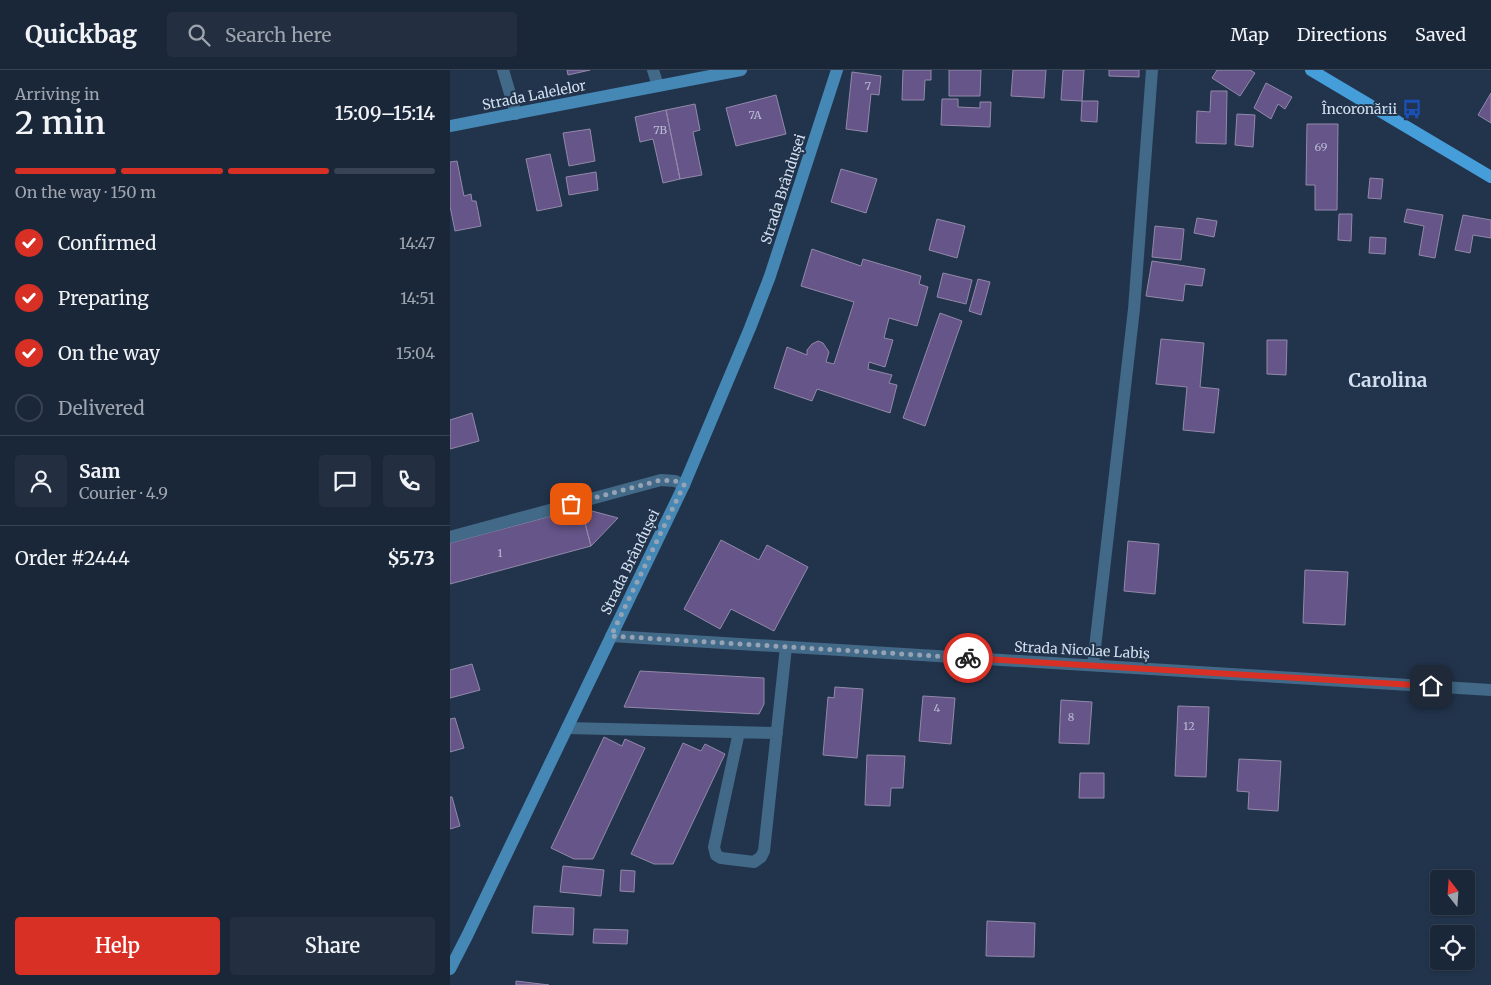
<!DOCTYPE html>
<html lang="en">
<head>
<meta charset="utf-8">
<style>
	body { margin:0; font-family:Merriweather,serif; background:#232f41; color:#f1f3f6; height:100vh; display:flex; flex-direction:column; font-size:19px; white-space:nowrap }
	* { box-sizing:border-box; margin:0 }
	p { font-size:16px; color:#9fa5ae }
	.icon { flex:none; width:28px; height:28px; fill:none; stroke:currentColor; stroke-width:2; stroke-linecap:round; stroke-linejoin:round }
	.map { position:relative; flex:1; overflow:hidden }
	.side { display:flex; flex-direction:column; background:#1a2739; width:450px }
	.side>* { flex:none }
	.needle { width:32px; rotate:343deg }
	.fabs { position:absolute; left:980px; top:800px; display:grid; gap:10px }
	.fabs a { display:grid; place-items:center; width:45px; height:45px; border-radius:5px; background:#1a2739; box-shadow:0 1px 4px #0004,0 0 0 1px #384453; font-size:25px }
	.pin { position:absolute; display:grid; place-items:center; width:42px; height:42px; color:#fff; margin:-21px; border-radius:10px; box-shadow:0 2px 8px #0006 }
	.courier { position:absolute; display:grid; place-items:center; width:50px; height:50px; margin:-25px; border:4px solid #d93025; border-radius:50%; background:#fff; color:#222; box-shadow:0 1px 6px #0007 }
	.headline em { font-style:normal; font-weight:600 }
	.headline div { display:flex; flex-direction:column-reverse }
	.headline { display:flex; align-items:center; justify-content:space-between; height:85px; padding:0 15px }
	h1 { font-size:32px; font-weight:600; line-height:38px }
	.bar { display:grid; grid-template-columns:repeat(4,1fr); gap:8px 5px; align-content:center; height:60px; padding:0 15px }
	.bar i { height:6px; border-radius:4px; background:#384453 }
	.bar .on { background:#d93025 }
	.bar p { grid-column:span 4 }
	.line { display:flex; align-items:center; gap:12px; padding:0 15px; border-top:1px solid #384453 }
	.line div { flex:1 }
	.round { display:grid; place-items:center; flex:none; width:52px; height:52px; border-radius:5px; background:#232f41 }
	ol { padding:0 15px; list-style:none }
	li { display:flex; align-items:center; gap:15px; height:55px }
	li p { margin-inline-start:auto }
	li .icon { padding:5px; border-radius:50%; background:#d93025; color:#fff; stroke-width:4 }
	li:last-child { color:#9fa5ae }
	li i { width:28px; height:28px; border:2px solid #384453; border-radius:50% }
	.button { display:flex; gap:10px; margin-top:auto; padding:10px 15px }
	.button a { flex:1; height:58px; border-radius:5px; background:#d93025; color:#fff; font-size:20px; font-weight:600; line-height:58px; text-align:center }
	.button a+a { background:#232f41; color:#f1f3f6 }
	header { display:flex; align-items:center; gap:30px; box-sizing:border-box; height:70px; padding:0 25px; background:#1a2739; border-bottom:1px solid #384453 }
	header strong { font-size:24px }
	nav { display:flex; gap:28px; margin-inline-start:auto; font-size:18px }
	.search { width:350px; height:45px; background:#232f41; display:flex; align-items:center; gap:12px; box-sizing:border-box; padding:0 18px; border-radius:5px; color:#9fa5ae; font-size:19px }
	main { display:flex; flex:1; min-height:0 }
	.map>svg:first-child { display:block }
	.building { fill:#665589; stroke:#9289a9 }
	.lines { fill:none; stroke-linecap:round; stroke-linejoin:round }
	.lane { stroke:#426987; stroke-width:12 }
	.street { stroke:#426987; stroke-width:12 }
	.secondary { stroke:#4587b5; stroke-width:12 }
	.primary { stroke:#459dd9; stroke-width:12 }
	.done { stroke:#95a3b5; stroke-width:5; stroke-dasharray:0 9 }
	.route { stroke:#d93025; stroke-width:6 }
	.labels { text-anchor:middle; stroke-width:4; stroke-linejoin:round; paint-order:stroke }
	.number-label { font-size:11px; fill:#b8bcd5 }
	.street-label { font-size:14px; fill:#d3dfee; stroke:#22344c }
	.poi-label { font-size:14px; fill:#d3dfee; stroke:#22344c; text-anchor:end }
	.district-label { font-size:19px; font-weight:bold; fill:#d3dfee; stroke:#22344c }
</style>
</head>
<body>
<header>
<strong>Quickbag</strong>
<div class="search"><svg class="icon" aria-label="search" viewBox="0 0 24 24"><circle cx="10" cy="10" r="6"/><path d="M15 15l6 6"/></svg>Search here</div>
<nav><a>Map</a><a>Directions</a><a>Saved</a></nav>
</header>
<main>
<section class="side">
<div class="headline"><div><h1>2 min</h1><p>Arriving in</p></div><em>15:09–15:14</em></div>
<div class="bar"><i class="on"></i><i class="on"></i><i class="on"></i><i></i><p>On the way · 150 m</p></div>
<ol>
<li><svg class="icon" aria-label="check" viewBox="0 0 24 24"><path d="M5 12l5 5 9-10"/></svg>Confirmed<p>14:47</p></li>
<li><svg class="icon" aria-label="check" viewBox="0 0 24 24"><path d="M5 12l5 5 9-10"/></svg>Preparing<p>14:51</p></li>
<li><svg class="icon" aria-label="check" viewBox="0 0 24 24"><path d="M5 12l5 5 9-10"/></svg>On the way<p>15:04</p></li>
<li><i></i>Delivered</li>
</ol>
<div class="line" style="height:90px"><a class="round"><svg class="icon" aria-label="person" viewBox="0 0 24 24"><circle cx="12" cy="8" r="4"/><path d="M4 21q1-7 8-7t8 7"/></svg></a><div><b>Sam</b><p>Courier · 4.9</p></div><a class="round"><svg class="icon" aria-label="chat" viewBox="0 0 24 24"><path d="M4 5h16v11H9l-5 4z"/></svg></a><a class="round"><svg class="icon" aria-label="phone" viewBox="0 0 24 24"><path d="M5 4h4l2 5-3 2q2 4 5 5l2-3 5 2v4C11 20 4 13 5 4z"/></svg></a></div>
<div class="line" style="height:65px"><div>Order #2444</div><b>$5.73</b></div>
<div class="button"><a>Help</a><a>Share</a></div>
</section>
<div class="map">
<svg width="1041" height="915" viewBox="0 0 1041 915">
	<rect width="100%" height="100%" fill="#22344c"/>
	<path class="building" d="M117 0H140L118 5Z
		M453 0H481V10H475L474 30H452Z
		M499 0H531L530 26H499Z
		M563 0H596L594 28 561 26Z
		M613 0H634L632 31 611 30Z
		M659 0H689V7L659 6Z
		M767 0H800L805 3 790 26 762 8Z
		M402 2 431 6 429 25 421 24 417 62 396 59Z
		M816 13 842 27 835 39 828 34 821 49 804 38Z
		M761 21H777L776 74 746 73 747 41 760 42Z
		M1041 23V53L1028 45Z
		M326 25 336 64 286 76 276 38Z
		M492 29H508V37L530 38V32H541L540 57 491 55Z
		M632 31H648L647 52 631 51Z
		M245 34 250 60 243 62 252 105 230 109 216 40Z
		M216 40 230 109 213 113 203 69 190 72 185 47Z
		M787 44 805 45 803 77 785 75Z
		M857 54H888L887 140H865V115H856Z
		M140 59 145 91 119 96 113 63Z
		M100 84 112 136 87 141 76 89Z
		M7 91 14 126 21 124 22 131H26L31 156 5 161 0 136V92Z
		M391 99 427 109 416 143 381 132Z
		M146 102 148 120 119 125 116 107Z
		M920 108 933 109 931 129 918 128Z
		M957 139 993 145 985 188 969 185 974 156 954 152Z
		M889 144H902L901 171 888 170Z
		M1013 145 1041 150V168L1023 165 1020 183 1005 180Z
		M747 148 767 151 764 167 744 163Z
		M487 149 515 156 507 188 479 180Z
		M705 156 734 159 731 190 702 187Z
		M920 167 936 168 935 184 919 183Z
		M362 179 411 196 413 189 471 206 469 214 478 217 467 256 439 248 434 268 443 270 435 297 419 292 418 299 442 305 439 313 447 315 440 343 367 319 362 331 324 318 337 277 357 285V280L362 274 368 271 373 273 379 282 376 292 384 294 404 232 351 216Z
		M702 191 755 199 752 216 735 214 733 231 696 226Z
		M493 203 522 210 516 234 487 227Z
		M528 209 540 212 531 245 519 241Z
		M490 243 512 251 475 356 453 348Z
		M711 269 754 273 750 317 769 319 764 363 733 360 737 317 706 314Z
		M817 270H837L836 305 817 304Z
		M22 343 29 371 0 379V350Z
		M131 438 168 448 141 476Z
		M131 438 141 476 0 514V473Z
		M271 470 309 490 317 475 358 497 324 561 281 539 270 559 234 539Z
		M678 471 709 474 705 524 674 521Z
		M855 500 898 502 895 555 853 553Z
		M22 594 30 620 0 628V600Z
		M190 601 314 608V634L309 644 174 637Z
		M385 617 413 619 407 688 373 685 378 627 384 628Z
		M473 626 505 628 501 674 469 671Z
		M611 630 642 632 639 674 609 673Z
		M728 636 759 637 756 707 725 706Z
		M5 648 14 678 0 682V649Z
		M154 667 172 676 175 669 195 678 143 789H124L101 778Z
		M233 673 251 681 255 674 275 684 223 794H204L181 784Z
		M417 685 455 686 453 718H441L440 736 415 735Z
		M789 689 831 691 828 741 798 739 799 722 787 721Z
		M630 703H654V728H629Z
		M0 727H2L10 756 0 759Z
		M113 796 154 800 151 826 110 822Z
		M171 800 185 801 184 822 170 821Z
		M84 836 124 838 123 865 82 863Z
		M537 851 585 853 584 887 536 886Z
		M144 859 178 860 177 874 143 873Z
		M66 911 99 915H66Z"/>
	<g class="lines">
		<path class="lane" d="M643 595 684 239 702 0
			M117 658 327 663
			M289 662 264 777 266 785 271 788 304 792 311 787 314 781 336 577"/>
		<path class="street" d="M53 0 66 44
			M203 0 208 16
			M0 467 211 410 225 411 234 415
			M161 566 1041 620"/>
		<path class="secondary" d="M0 56 291 0
			M0 899 17 866 234 415 300 258 320 206 387 0"/>
		<path class="primary" d="M861 0 1041 107"/>
	</g>
	<g class="lines">
		<path class="done" d="M121 434 211 410 225 411 234 415 161 566 518 588"/>
		<path class="route" d="M518 588 981 616"/>
	</g>
	<defs>
		<symbol id="bus-bare" viewBox="-9 -9 18 18"><path d="M-5-6H5V4H4V6H2V4H-2V6H-4V4H-5ZM-3.5-4V0h7V-4ZM-3.5 1.2v1.5H-2V1.2ZM2 1.2v1.5H3.5V1.2Z" fill="#1a4fb4" stroke="#22344c" stroke-width="2.5" paint-order="stroke"/></symbol>
	</defs>
	<g fill-rule="evenodd">
		<use href="#bus-bare" x="948" y="25" width="28" height="28"/>
	</g>
	<g class="labels">
		<g class="number-label">
			<text x="418" y="20">7</text>
			<text x="305" y="49">7A</text>
			<text x="210" y="64">7B</text>
			<text x="871" y="81">69</text>
			<text x="50" y="487">1</text>
			<text x="487" y="642">4</text>
			<text x="621" y="651">8</text>
			<text x="739" y="660">12</text>
		</g>
		<g class="street-label">
			<text transform="translate(84 25) rotate(-11)" y="5">Strada Lalelelor</text>
			<text transform="translate(333 119) rotate(-72)" y="5">Strada Brândușei</text>
			<text transform="translate(180 492) rotate(-64)" y="5">Strada Brândușei</text>
			<text transform="translate(632 580) rotate(3)" y="5">Strada Nicolae Labiș</text>
		</g>
		<g class="poi-label">
			<text x="947" y="44">Încoronării</text>
		</g>
		<g class="district-label">
			<text x="938" y="317">Carolina</text>
		</g>
	</g>
</svg>
<div class="fabs">
<a><svg class="needle" viewBox="-14 -14 28 28"><path d="M0-13l5 13h-10z" fill="#e53935"/><path d="M0 13l5-13h-10z" fill="#9fa5ae"/></svg></a>
<a><svg class="icon" aria-label="locate" viewBox="0 0 24 24"><circle cx="12" cy="12" r="6"/><path d="M12 2v4M12 18v4M2 12h4M18 12h4"/></svg></a>
</div>
<div class="pin" style="left:121px;top:434px;background:#ea580c"><svg class="icon" aria-label="bag" viewBox="0 0 24 24"><path d="M5 8h14l-1 12H6zM9 8a3 3 0 0 1 6 0"/></svg></div>
<div class="pin" style="left:981px;top:616px;background:#1f2937"><svg class="icon" aria-label="home" viewBox="0 0 24 24"><path d="M3 11l9-7 9 7M6 9v11h12V9"/></svg></div>
<div class="courier" style="left:518px;top:588px"><svg class="icon" aria-label="bike" viewBox="0 0 24 24"><circle cx="6" cy="16" r="4"/><circle cx="18" cy="16" r="4"/><path d="M6 16l4-8h5l3 8M10 8l3 8H6M13 5h3"/></svg></div>
</div>
</main>
</body>
</html>
